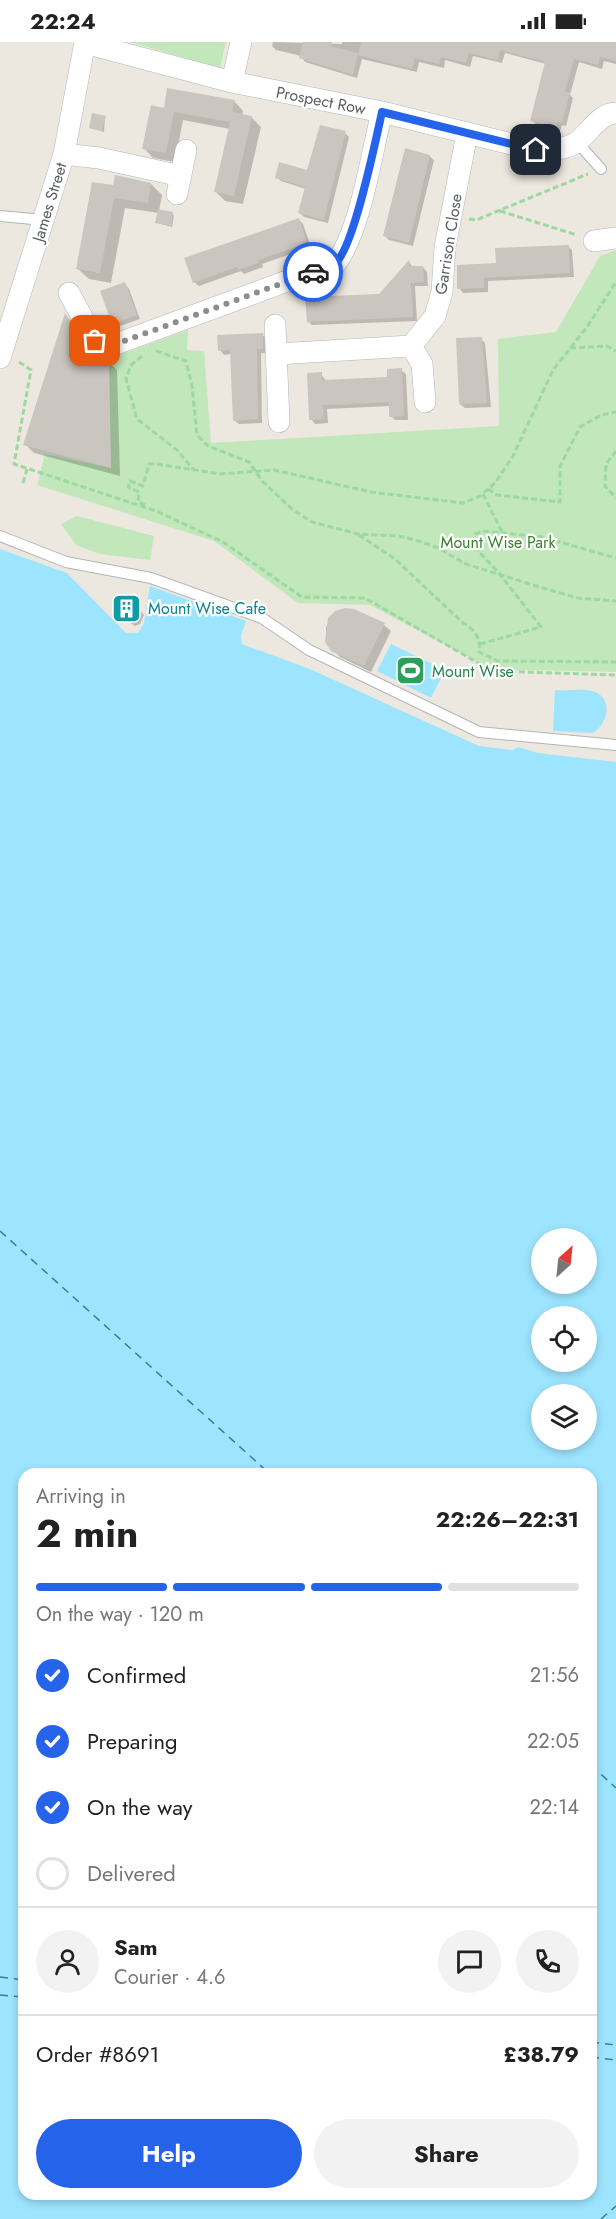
<!DOCTYPE html>
<html lang="en">
<head>
<meta charset="utf-8">
<style>
	body { margin:0; font-family:Jost,sans-serif; background:#f2f2f2; color:#222; height:100vh; display:flex; flex-direction:column; font-size:22px; white-space:nowrap }
	* { box-sizing:border-box; margin:0 }
	p { font-size:20px; color:#767676 }
	.icon { flex:none; width:33px; height:33px; fill:none; stroke:currentColor; stroke-width:2; stroke-linecap:round; stroke-linejoin:round }
	.map { position:relative; flex:1; overflow:hidden }
	.side { position:absolute; left:18px; top:1426px; width:579px; height:732px; display:flex; flex-direction:column; background:#fff; border-radius:18px; box-shadow:0 3px 9px #0003 }
	.side>* { flex:none }
	.needle { width:39px; rotate:27deg }
	.buttons { position:absolute; left:531px; top:1186px; display:grid; gap:12px }
	.buttons a { display:grid; place-items:center; width:66px; height:66px; border-radius:50%; background:#fff; box-shadow:0 3px 9px #0003; font-size:30px }
	.pin { position:absolute; display:grid; place-items:center; width:51px; height:51px; color:#fff; margin:-26px; border-radius:12px; box-shadow:0 3px 9px #0006 }
	.courier { position:absolute; display:grid; place-items:center; width:60px; height:60px; margin:-30px; border:4px solid #2563eb; border-radius:50%; background:#fff; color:#222; box-shadow:0 2px 8px #0007 }
	.summary em { font-style:normal; font-weight:700 }
	.summary div { display:flex; flex-direction:column-reverse }
	.summary { display:flex; align-items:center; justify-content:space-between; height:102px; padding:0 18px }
	h1 { font-size:39px; font-weight:700; line-height:45px }
	.bar { display:grid; grid-template-columns:repeat(4,1fr); gap:9px 6px; align-content:center; height:72px; padding:0 18px }
	.bar i { height:8px; border-radius:4px; background:#e0e0e0 }
	.bar .active { background:#2563eb }
	.bar p { grid-column:span 4 }
	.line { display:flex; align-items:center; gap:15px; padding:0 18px; border-top:2px solid #e0e0e0 }
	.line div { flex:1 }
	.round { display:grid; place-items:center; flex:none; width:63px; height:63px; border-radius:32px; background:#f2f2f2 }
	ol { padding:0 18px; list-style:none }
	li { display:flex; align-items:center; gap:18px; height:66px }
	li p { margin-inline-start:auto }
	li .icon { padding:6px; border-radius:50%; background:#2563eb; color:#fff; stroke-width:4 }
	li:last-child { color:#767676 }
	li i { width:33px; height:33px; border:3px solid #e0e0e0; border-radius:50% }
	.action { display:flex; gap:12px; margin-top:auto; padding:12px 18px }
	.action a { flex:1; height:69px; border-radius:36px; background:#2563eb; color:#fff; font-size:24px; font-weight:700; line-height:69px; text-align:center }
	.action a+a { background:#f2f2f2; color:#222 }
	.status { display:flex; justify-content:space-between; align-items:center; height:42px; padding:0 30px; background:#fff; direction:ltr }
	.status svg { height:16px; fill:currentColor }
	.map>svg:first-child { display:block }
	.green { fill:#c1e7ba }
	.water { fill:#9de5ff; fill-rule:evenodd }
	.shadow { fill:#0003 }
	.lines { fill:none; stroke-linecap:round; stroke-linejoin:round }
	.ferry { stroke:#317da4; stroke-width:1.5; stroke-dasharray:8 6; stroke-linecap:butt }
	.building { fill:#cac5bf }
	.lane-casing { stroke:#b1b5b9; stroke-width:12 }
	.street-casing { stroke:#b1b5b9; stroke-width:22 }
	.path { stroke:#9cd9a1; stroke-width:3; stroke-dasharray:6 3; stroke-linecap:butt }
	.lane { stroke:#fff; stroke-width:10 }
	.street { stroke:#fff; stroke-width:21 }
	.done { stroke:#8c8e8e; stroke-width:6; stroke-dasharray:0 10.8 }
	.route { stroke:#2563eb; stroke-width:8 }
	.labels { text-anchor:middle; stroke-width:4.5; stroke-linejoin:round; paint-order:stroke }
	.street-label { font-size:16px; fill:#585e62; stroke:#fff }
	.park-label { font-size:16px; fill:#39832e; stroke:#fff }
	.culture-label { font-size:16px; fill:#0d838f; stroke:#fff; text-anchor:start }
	.leisure-label { font-size:16px; fill:#27864d; stroke:#fff; text-anchor:start }
</style>
</head>
<body>
<div class="status"><b>22:24</b><svg viewBox="0 0 49 12"><path d="M0 12V9h3v3zM5 12V6h3v6zM10 12V3h3v9zM15 12V0h3v12zM26 1h20v11H26zM47 4h2v5h-2z"/></svg></div>
<div class="map">
<svg width="616" height="2177" viewBox="0 0 616 2177">
	<rect width="100%" height="100%" fill="#ede8df"/>
	<path class="green" d="M130 0H226L220 26Z
		M616 208V630L491 627 370 563 298 561 214 499 37 443 45 412 111 426 108 317 188 288 187 308 204 309 211 401 499 384 498 297 556 290 600 214Z
		M77 474 154 494 150 518 100 512 76 503 61 482Z"/>
	<path class="water" d="M0 507 67 531 126 591H138L144 581 150 544 246 579 241 594 242 602 310 627 479 704 513 708 518 705 538 711 616 720V2177H0ZM542 1197H586V1242H542ZM542 1275H586V1320H542ZM542 1353H586V1398H542ZM24 1432H591V2152H24Z
		M391 602 445 628 431 656 377 629Z
		M555 648C566 649 583 646 593 649 615 657 607 682 593 691L553 689Z"/>
	<path class="shadow" d="M273 0 342 2V0H616V22L604 19 602 27 579 20 570 53 573 56 566 84 562 83 560 89 536 83 532 78 546 22 505 11 502 21 473 14 470 25 445 18 444 26 419 20 417 30 362 17 357 36 305 20 301 14 276 8 272 4Z
		M234 59 243 69 242 73 251 75 261 85 243 162 225 159 216 150 230 87 183 78 175 120 153 116 144 106 165 68Z
		M105 75 104 90 90 86Z
		M345 91 349 95 328 181 304 175 300 171 306 147 281 139 276 135 308 130Z
		M429 114 434 118 413 204 389 198 385 194Z
		M151 142 162 153 159 169 174 173 172 185 157 181 159 171 125 166 111 241 89 237 78 227 115 145Z
		M299 178 303 182 311 205 262 222 263 225 244 232 241 229 199 244 194 240Z
		M568 204 572 208 574 235 488 239V250L463 251 459 246 498 223Z
		M409 220 413 225H423L427 230 428 244H415L417 279 312 283 308 279 380 253Z
		M125 242 129 247 140 277 117 285 113 281Z
		M66 274 74 282 89 310 108 319 117 328 120 434 34 411 25 402Z
		M262 292 266 297 267 311H261L262 381 239 382 234 378 231 312 224 313 220 308Z
		M481 297 485 301 491 365 465 366 460 362Z
		M401 328 406 332 408 378H395L391 374 390 364 327 367 328 381 315 382 311 377 321 332 326 339 389 336Z
		M130 557 144 573 140 582 135 584 119 572 120 559Z
		M354 568 384 583 391 589 371 630 340 615 326 600V585L336 570Z"/>
	<g class="lines">
		<path class="ferry" d="M0 1189 270 1432
			M591 1723 616 1746
			M0 1935 24 1938
			M0 1953 24 1955
			M591 2000 616 2003
			M591 2015 616 2018
			M601 2177 616 2164"/>
	</g>
	<path class="building" d="M303 0H332L331 4 358 11 353 33 299 16Z
		M361 0H616V19L600 15 598 23 574 17 565 49 570 51 562 81 557 80 556 86 530 79 545 20 500 8 498 18 469 11 466 21 441 15 439 22 415 16 412 27 358 13Z
		M167 46 235 58 232 70 252 74 234 154 214 150 230 80 174 70 166 111 142 107 151 63 164 66Z
		M92 71 106 74 102 89 89 86Z
		M320 83 346 89 324 178 298 171 305 145 275 136 279 120 307 128Z
		M405 106 430 113 409 201 383 194Z
		M115 133 151 141 148 161 114 156 100 231 76 227 92 140 113 143Z
		M158 167 173 170 171 184 155 181Z
		M299 176 307 201 258 218 259 221 238 228 237 225 193 241 184 216Z
		M569 203 570 231 484 236V246L457 247V223L496 221 495 206Z
		M409 218 410 224H423L424 240 411 241 413 275 307 280 305 255 379 252Z
		M125 240 137 273 112 282 100 249Z
		M65 271 84 306 109 318 111 426 23 403Z
		M263 291V307H257L258 377 233 379 230 308 218 309 217 293Z
		M482 295 487 361 459 362 456 296Z
		M402 326 404 374 389 375V360L334 363H323L324 377 309 378 307 331 322 330V338L387 335V327Z
		M116 566a11 11 0 1 1 22 0a11 11 0 1 1-22 0Z
		M345 566 354 567 385 581 364 624 331 609 325 600 328 576 335 569Z"/>
	<g class="lines">
		<defs>
			<path id="lane" d="M577 100 601 127
				M0 174 44 178
				M0 494 66 520 151 536 262 576 309 608 479 690 616 703"/>
			<path id="street" d="M85 1 232 40 382 70 536 108C550 108 567 108 578 99 590 90 600 71 616 71
				M232 40 241 0
				M64 112 99 116 181 134
				M177 152 186 108
				M594 199 616 196
				M69 251 95 299 108 305 336 221C361 187 371 113 382 70
				M275 283 279 380
				M411 304 422 322 425 360
				M277 312 411 304 435 274 442 250 445 205 467 92
				M0 316 64 112 85 0"/>
		</defs>
		<use href="#lane" class="lane-casing"/>
		<use href="#street" class="street-casing"/>
		<path class="path" d="M500 169 577 193
			M469 177 476 178 588 132
			M570 306 607 304 616 309
			M156 309 186 319 192 344 197 393 208 404 249 420 262 439 292 467 312 480 358 492 399 494 419 499 438 506 466 522 546 547 578 556 616 559
			M142 314 131 323 126 337 137 377 177 408 193 427
			M19 320 31 328 14 422 156 469 223 500 302 555 365 556 492 629 616 633
			M616 409 606 422 605 444 616 456
			M23 441 27 427
			M488 447 497 453 560 460V424L580 385 601 373 616 370
			M483 452 502 490
			M145 463 138 460 139 450 128 445 130 439 143 444 149 422H157L220 432 274 428 371 450 463 461 480 454 495 441 513 414 553 328 587 285 616 240
			M359 493 395 517 463 581C474 586 481 597 479 610L498 619 616 620
			M480 602 541 585 499 531 479 510 474 502 475 492 483 489 542 495 616 516"/>
		<use href="#lane" class="lane"/>
		<use href="#street" class="street"/>
	</g>
	<g class="lines">
		<path class="done" d="M95 299 108 305 313 230"/>
		<path class="route" d="M313 230C320 227 329 225 335 221 353 209 376 97 382 70L536 108"/>
	</g>
	<defs>
		<symbol id="building-square" viewBox="-11 -11 22 22"><rect x="-9" y="-9" width="18" height="18" rx="4" fill="#0f9aa8" stroke="#fff"/><path d="M-4-6H4V6H1V3H-1V6H-4ZM-2.5-4.3h1.7v1.8h-1.7ZM.8-4.3h1.7v1.8H.8ZM-2.5-1h1.7V.8h-1.7ZM.8-1h1.7V.8H.8Z" fill="#fff"/></symbol>
		<symbol id="stadium-square" viewBox="-11 -11 22 22"><rect x="-9" y="-9" width="18" height="18" rx="4" fill="#2e9e5b" stroke="#fff"/><path d="M0-5a6.5 5 0 1 0 0 10a6.5 5 0 1 0 0-10ZM-3.5-1.8h7v3.6h-7Z" fill="#fff"/></symbol>
	</defs>
	<g fill-rule="evenodd">
		<use href="#building-square" x="110" y="550" width="33" height="33"/>
		<use href="#stadium-square" x="394" y="612" width="33" height="33"/>
	</g>
	<g class="labels">
		<g class="street-label">
			<text transform="translate(321 58) rotate(11)" y="6">Prospect Row</text>
			<text transform="translate(49 160) rotate(-73)" y="6">James Street</text>
			<text transform="translate(448 202) rotate(-81)" y="6">Garrison Close</text>
		</g>
		<g class="park-label">
			<text x="498" y="506">Mount Wise Park</text>
		</g>
		<g class="culture-label">
			<text x="148" y="572">Mount Wise Cafe</text>
		</g>
		<g class="leisure-label">
			<text x="432" y="635">Mount Wise</text>
		</g>
	</g>
</svg>
<div class="buttons">
<a><svg class="needle" viewBox="-14 -14 28 28"><path d="M0-13l5 13h-10z" fill="#e53935"/><path d="M0 13l5-13h-10z" fill="#767676"/></svg></a>
<a><svg class="icon" aria-label="locate" viewBox="0 0 24 24"><circle cx="12" cy="12" r="6"/><path d="M12 2v4M12 18v4M2 12h4M18 12h4"/></svg></a>
<a><svg class="icon" aria-label="layers" viewBox="0 0 24 24"><path d="M12 4l9 5-9 5-9-5zM3 14l9 5 9-5"/></svg></a>
</div>
<div class="pin" style="left:95px;top:299px;background:#ea580c"><svg class="icon" aria-label="bag" viewBox="0 0 24 24"><path d="M5 8h14l-1 12H6zM9 8a3 3 0 0 1 6 0"/></svg></div>
<div class="pin" style="left:536px;top:108px;background:#1f2937"><svg class="icon" aria-label="home" viewBox="0 0 24 24"><path d="M3 11l9-7 9 7M6 9v11h12V9"/></svg></div>
<div class="courier" style="left:313px;top:230px"><svg class="icon" aria-label="car" viewBox="0 0 24 24"><path d="M5 17H2v-5l4-1 3-4h7l3 4 3 1v5h-3M9 17h6M6 11h13"/><circle cx="7" cy="17" r="2"/><circle cx="17" cy="17" r="2"/></svg></div>
<section class="side">
<div class="summary"><div><h1>2 min</h1><p>Arriving in</p></div><em>22:26–22:31</em></div>
<div class="bar"><i class="active"></i><i class="active"></i><i class="active"></i><i></i><p>On the way · 120 m</p></div>
<ol>
<li><svg class="icon" aria-label="check" viewBox="0 0 24 24"><path d="M5 12l5 5 9-10"/></svg>Confirmed<p>21:56</p></li>
<li><svg class="icon" aria-label="check" viewBox="0 0 24 24"><path d="M5 12l5 5 9-10"/></svg>Preparing<p>22:05</p></li>
<li><svg class="icon" aria-label="check" viewBox="0 0 24 24"><path d="M5 12l5 5 9-10"/></svg>On the way<p>22:14</p></li>
<li><i></i>Delivered</li>
</ol>
<div class="line" style="height:108px"><a class="round"><svg class="icon" aria-label="person" viewBox="0 0 24 24"><circle cx="12" cy="8" r="4"/><path d="M4 21q1-7 8-7t8 7"/></svg></a><div><b>Sam</b><p>Courier · 4.6</p></div><a class="round"><svg class="icon" aria-label="chat" viewBox="0 0 24 24"><path d="M4 5h16v11H9l-5 4z"/></svg></a><a class="round"><svg class="icon" aria-label="phone" viewBox="0 0 24 24"><path d="M5 4h4l2 5-3 2q2 4 5 5l2-3 5 2v4C11 20 4 13 5 4z"/></svg></a></div>
<div class="line" style="height:78px"><div>Order #8691</div><b>£38.79</b></div>
<div class="action"><a>Help</a><a>Share</a></div>
</section>
</div>
</body>
</html>
